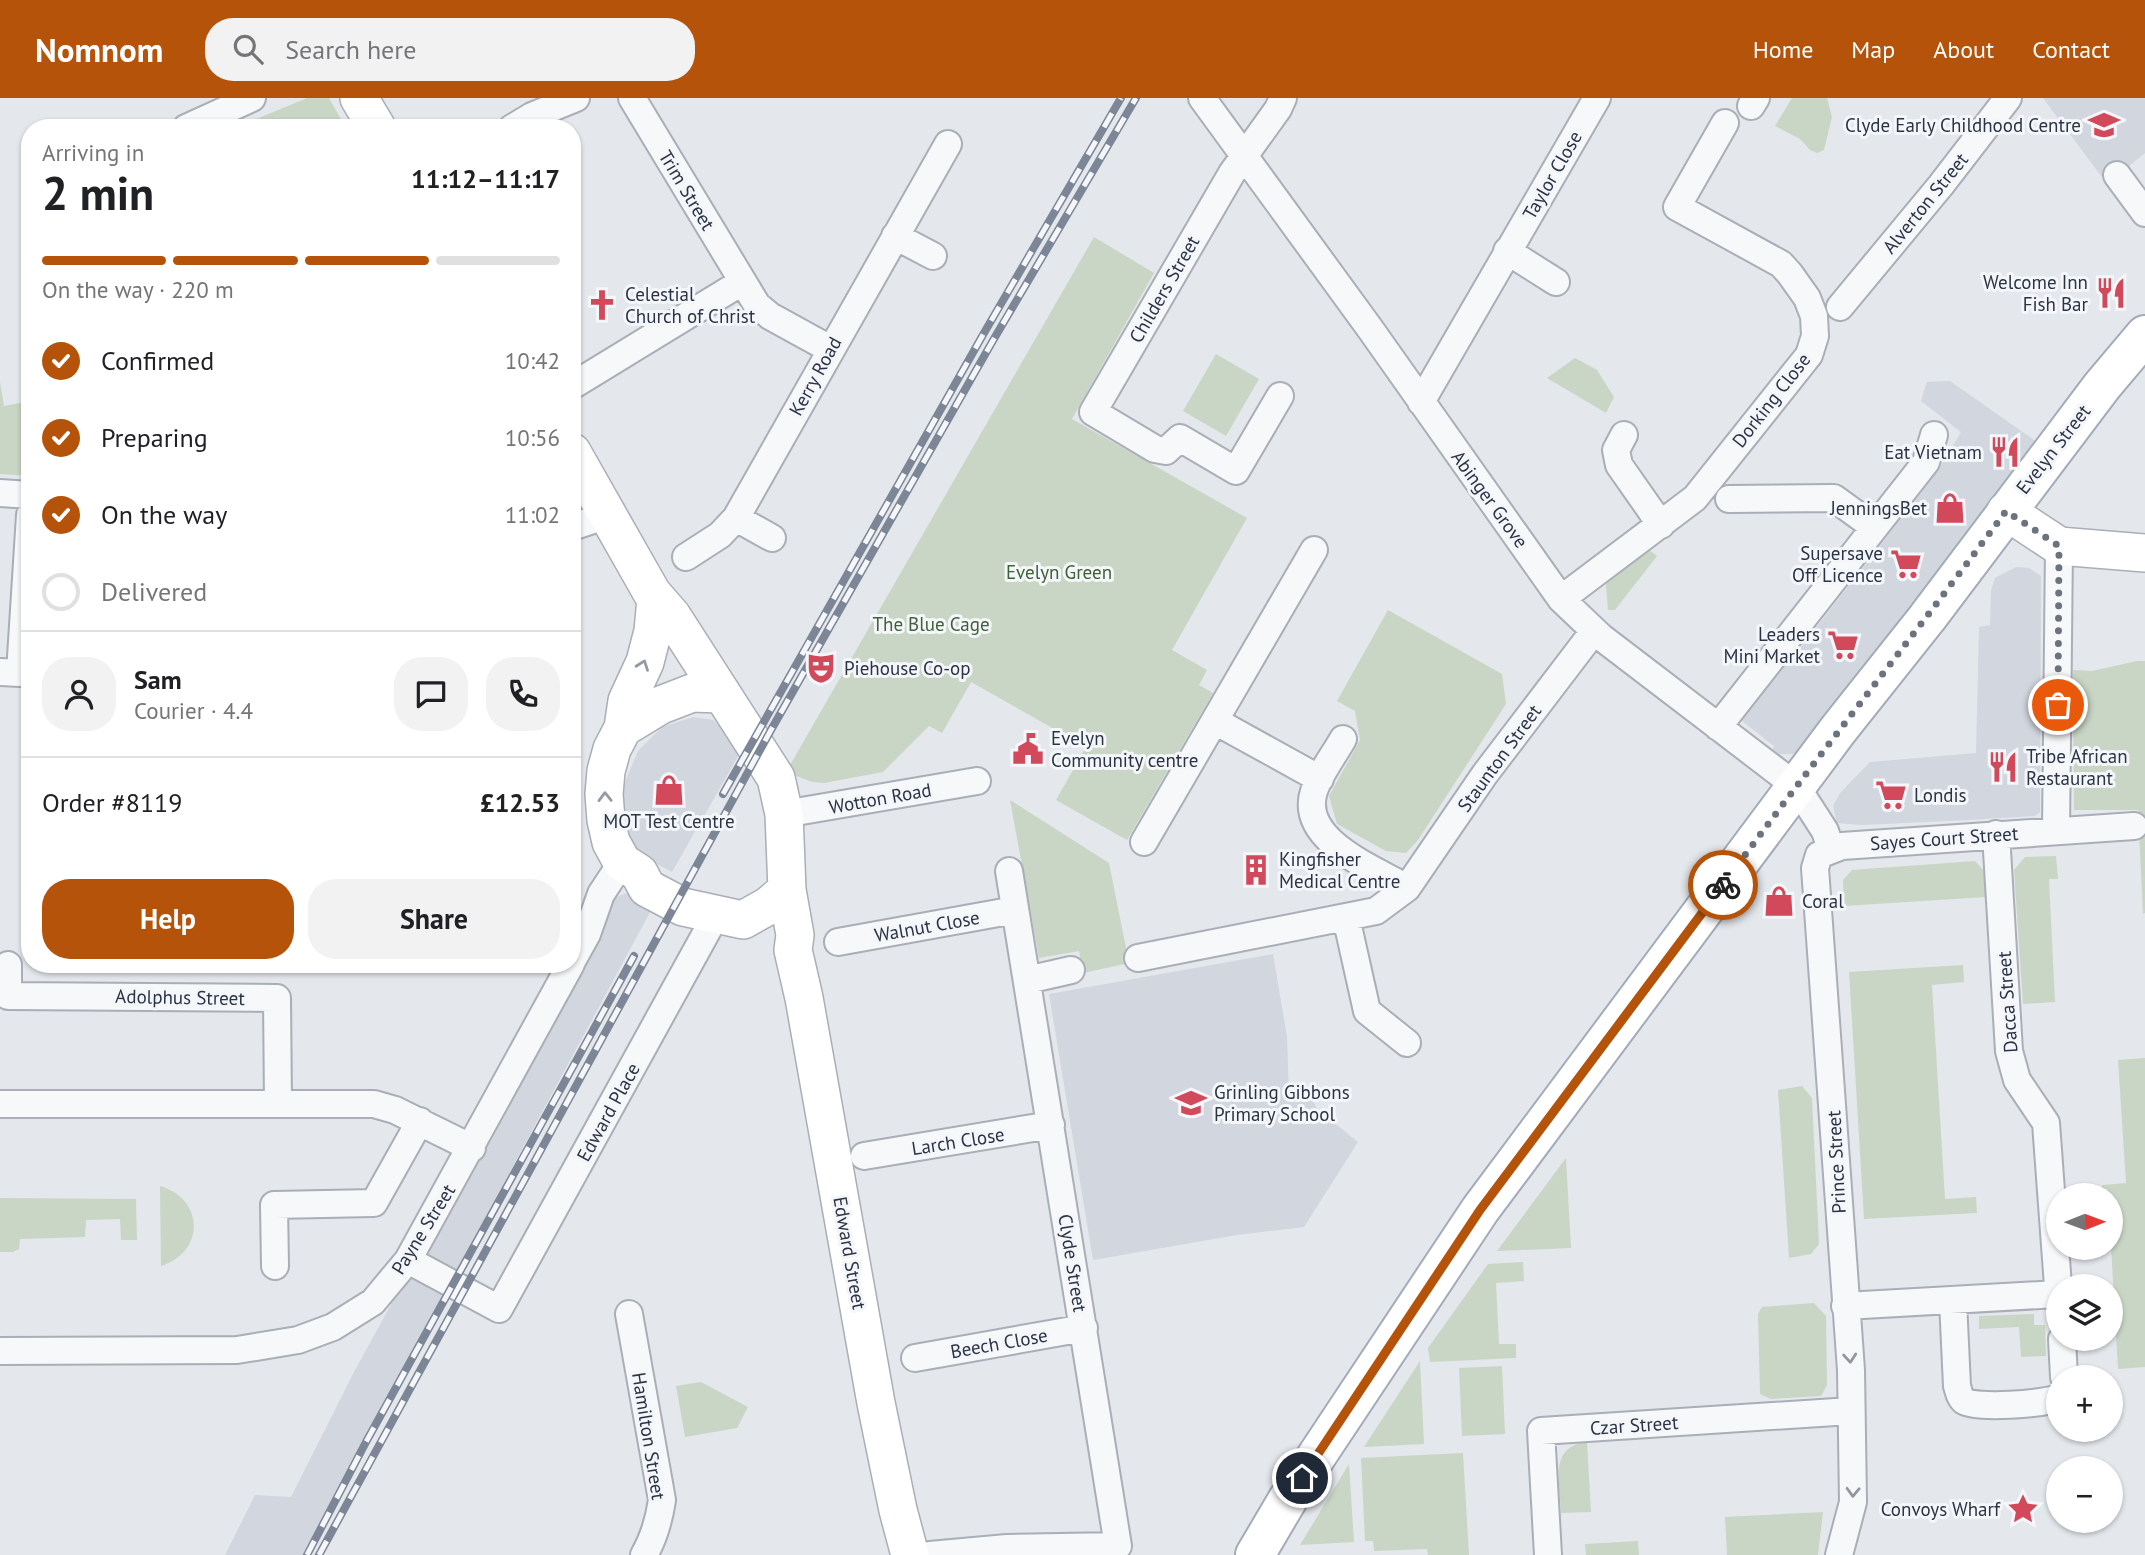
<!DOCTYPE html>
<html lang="en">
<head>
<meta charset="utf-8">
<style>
	body { margin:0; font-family:"PT Sans",sans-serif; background:#f2f2f2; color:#202124; height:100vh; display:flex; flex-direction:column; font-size:26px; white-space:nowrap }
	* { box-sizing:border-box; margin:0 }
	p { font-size:23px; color:#757577 }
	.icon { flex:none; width:38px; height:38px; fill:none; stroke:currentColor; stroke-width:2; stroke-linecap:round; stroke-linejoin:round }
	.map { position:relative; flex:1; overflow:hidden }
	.details { position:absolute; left:21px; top:21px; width:560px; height:854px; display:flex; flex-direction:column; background:#fff; border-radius:28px; box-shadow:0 2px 5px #0004 }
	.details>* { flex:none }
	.needle { width:46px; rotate:89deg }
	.tools { position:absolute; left:2046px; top:1085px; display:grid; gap:14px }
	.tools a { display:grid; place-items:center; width:77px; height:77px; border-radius:50%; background:#fff; box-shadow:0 2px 5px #0004; font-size:35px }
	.pin { position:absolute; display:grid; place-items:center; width:60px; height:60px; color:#fff; margin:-30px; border:4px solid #fff; border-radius:50%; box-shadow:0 2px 7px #0007 }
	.courier { position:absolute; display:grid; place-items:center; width:70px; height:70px; margin:-35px; border:5px solid #b45309; border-radius:50%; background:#fff; color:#222; box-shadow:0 2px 9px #0007 }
	.headline em { font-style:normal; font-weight:700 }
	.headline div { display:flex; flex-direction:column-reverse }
	.headline { display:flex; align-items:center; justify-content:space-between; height:119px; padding:0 21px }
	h1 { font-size:46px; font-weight:700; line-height:52px }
	.bar { display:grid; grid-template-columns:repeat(4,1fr); gap:10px 7px; align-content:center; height:84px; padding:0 21px }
	.bar i { height:9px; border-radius:5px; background:#e0e0e0 }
	.bar .current { background:#b45309 }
	.bar p { grid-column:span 4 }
	.line { display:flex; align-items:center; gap:18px; padding:0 21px; border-top:2px solid #e0e0e0 }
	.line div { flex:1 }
	.round { display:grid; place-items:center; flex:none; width:74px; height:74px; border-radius:28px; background:#f2f2f2 }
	ol { padding:0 21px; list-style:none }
	li { display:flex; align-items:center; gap:21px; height:77px }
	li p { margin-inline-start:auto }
	li .icon { padding:7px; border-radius:50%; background:#b45309; color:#fff; stroke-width:4 }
	li:last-child { color:#757577 }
	li i { width:38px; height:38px; border:4px solid #e0e0e0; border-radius:50% }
	.primary-button { display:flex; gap:14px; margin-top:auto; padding:14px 21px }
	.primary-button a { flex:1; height:80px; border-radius:28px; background:#b45309; color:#fff; font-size:28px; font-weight:700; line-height:80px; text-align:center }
	.primary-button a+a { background:#f2f2f2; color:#202124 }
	header { display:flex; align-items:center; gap:42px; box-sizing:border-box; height:98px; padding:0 35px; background:#b45309; color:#fff }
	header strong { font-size:33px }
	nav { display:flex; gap:38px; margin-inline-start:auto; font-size:24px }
	.search { width:490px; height:63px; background:#f2f2f2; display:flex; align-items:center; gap:18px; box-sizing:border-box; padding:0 24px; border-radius:28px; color:#757577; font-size:26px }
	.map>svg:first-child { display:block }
	.built { fill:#d2d6de }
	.green { fill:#c9d6c5 }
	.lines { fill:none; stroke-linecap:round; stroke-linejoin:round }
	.street-casing { stroke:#a9aeb7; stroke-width:30 }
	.secondary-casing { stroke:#a9aeb7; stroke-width:40 }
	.primary-casing { stroke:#a3abb8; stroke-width:42 }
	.street { stroke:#f7f8fa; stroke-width:26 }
	.secondary { stroke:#fff; stroke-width:37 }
	.primary { stroke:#fff; stroke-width:38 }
	.rail-casing { stroke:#7d8696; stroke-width:8 }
	.rail { stroke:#f4f6f9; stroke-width:5; stroke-dasharray:16; stroke-linecap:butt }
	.oneway { stroke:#959aa2 }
	.oneway2 { stroke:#9196a0 }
	.done { stroke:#6c737f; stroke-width:7; stroke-dasharray:0 12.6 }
	.route { stroke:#b45309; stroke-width:9 }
	.labels { text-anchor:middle; stroke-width:6; stroke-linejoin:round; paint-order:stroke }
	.poi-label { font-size:19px; fill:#2b3445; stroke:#f4f6f9; text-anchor:start }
	.street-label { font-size:19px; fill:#2b3445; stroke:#f4f6f9 }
	.park-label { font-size:19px; fill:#3f6138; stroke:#f4f6f9 }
</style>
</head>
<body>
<header>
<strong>Nomnom</strong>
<div class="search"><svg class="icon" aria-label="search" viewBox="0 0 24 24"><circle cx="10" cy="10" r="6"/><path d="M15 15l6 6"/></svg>Search here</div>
<nav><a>Home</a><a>Map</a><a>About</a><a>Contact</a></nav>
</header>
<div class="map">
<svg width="2145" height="1457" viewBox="0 0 2145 1457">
	<rect width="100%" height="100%" fill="#e4e7ec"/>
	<path class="built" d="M2043 0H2145V55L2107 86Z
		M1950 283 2041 347 1798 656H1778L1772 653 1774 648 1737 619 1780 562 1787 567 1937 374 1961 334 1921 303 1927 284Z
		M2016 469 2029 470 2041 478 2040 714 2035 718 1969 722 1862 727 1837 725 1833 708 1840 695 1870 664 1976 655 1979 529 1990 527 1991 492 1995 480Z
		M693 619 713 622 728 636 740 655 672 774 638 756 626 734 622 691 638 653 662 629Z
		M634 792 655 805 303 1457H225L255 1397 291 1399 354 1274 614 800Z
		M1273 856 1287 939 1289 998 1310 997 1318 1012 1358 1044 1304 1129 1237 1137 1093 1162 1049 896Z"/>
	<path class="green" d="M307 0H329L346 30H235Z
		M1792 0H1827L1832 19 1824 52 1817 55 1810 52 1800 41 1775 28Z
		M1094 139 1154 175 1072 321 1247 420 1172 552 1207 572 1199 587 1213 595 1127 742 1056 702 1086 649 971 584 942 635 929 628 883 674 824 685 812 684 786 674Z
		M1216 256 1259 281 1226 338 1183 313Z
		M1575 260 1597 272 1614 299 1606 315 1547 280Z
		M0 284 4 308 30 303V378L0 376Z
		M1649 452 1657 458 1615 512H1608L1606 487 1608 479Z
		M1388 512 1502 576 1506 606 1418 742 1406 755 1386 753 1337 726 1329 698 1360 642 1355 613 1337 603Z
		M2137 563H2145V815L2143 816 2138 712H2074L2073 608 2082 605V594L2077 589H2073V572L2092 573Z
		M1010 702 1109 765 1129 865 1083 875 1079 853 1039 860Z
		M2056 758 2058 781H2049L2055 904 2023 906 2014 772 2025 759Z
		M1975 763 1984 773 1986 799 1844 808 1843 782 1852 772Z
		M1963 867 1964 884 1932 887 1945 1101 1976 1099 1977 1115 1864 1121 1849 874Z
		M2145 960V1269L2118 1271 2111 1148 2110 1097H2107V1091H2102V1087L2126 1085 2118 962Z
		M1802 988 1812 1000 1819 1146 1811 1156 1789 1160 1778 992Z
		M1566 1060 1571 1150 1497 1153Z
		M160 1088C205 1101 205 1154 161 1168Z
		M0 1100 136 1101 137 1142H121L120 1121 86 1122 85 1139 20 1141 19 1151 13 1154H0Z
		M1523 1164 1524 1183 1496 1185 1499 1246H1516V1260L1430 1264 1428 1250 1488 1166Z
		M1814 1205 1826 1218 1827 1287 1821 1298 1771 1301 1760 1296 1758 1216 1762 1209Z
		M2034 1216V1227H2045L2046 1258 2021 1259 2019 1229 1979 1231V1218Z
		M1420 1263 1424 1346 1364 1349Z
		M1502 1268 1505 1336 1462 1338 1459 1270Z
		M701 1284 748 1309 737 1330 685 1339 676 1288Z
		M1587 1344 1591 1414 1561 1415C1560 1386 1548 1348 1587 1344Z
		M1463 1355 1469 1457H1428L1427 1451 1374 1453 1373 1443H1365L1361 1360Z
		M1349 1366 1354 1444 1300 1447Z
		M1823 1414 1818 1457H1727L1725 1419Z
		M1638 1443 1639 1457H1586L1585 1446Z"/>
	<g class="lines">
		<defs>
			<path id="street" d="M632 0 757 207 770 218 830 251
				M1202 0 1371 232 1561 501 1601 539 1796 688 1825 733 1831 751
				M1751 8 1756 0
				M186 30 252 0
				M512 30 532 18 576 0
				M2117 77 2145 115
				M895 138 933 158
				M1507 153 1556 184
				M1840 209 1941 87 2008 0
				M572 288 742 184
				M1280 298 1236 373 1180 340 1166 353 1155 351 1093 314 1232 75 1278 11 1283 0
				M1421 304 1597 0
				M1624 337 1616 352 1619 367 1661 427
				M0 395 30 397
				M1729 401 1834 400 1874 429
				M736 420 772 440
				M572 429 608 417
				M686 459 720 437 736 420 948 46
				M1561 501 1695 400 1809 257 1815 238 1814 218 1807 200 1790 176 1781 166 1677 109 1725 25
				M0 574 20 575 30 417
				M1215 623 1320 681
				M1718 629 1926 364 1934 337
				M1343 641C1334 657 1320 675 1314 693 1298 742 1373 770 1407 790
				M784 716 977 683
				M2056 733 2059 448
				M1996 736 2009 953 2017 982 2046 1025 2058 1188
				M1144 744 1314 452
				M1346 819 1367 913 1407 945
				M838 844 1015 812
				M1138 860 1376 813 1407 790 1485 676 1594 533
				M572 863 587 836 601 796 622 764
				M8 867V898L277 900 278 1006
				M1027 882 1071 872
				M0 1006H374L395 1012 472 1050
				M864 1058 1051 1027
				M408 1162 499 1211 716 817
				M275 1168 274 1107 374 1105 420 1023
				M1953 1203 1957 1288C1959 1294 1959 1299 1964 1303 1976 1311 2044 1306 2058 1300
				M1845 1208 2058 1196
				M629 1216 662 1402C659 1422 654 1440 644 1457
				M2062 1241 2064 1279
				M0 1253 237 1252 298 1242 333 1229 373 1204 408 1162 571 866
				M915 1260 1084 1230
				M930 1457 1007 1450 1118 1448 1009 773
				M1548 1457 1541 1333 1851 1313
				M1839 1457 1853 1404 1851 1272 1815 770 1819 757 1842 748 2134 728"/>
			<path id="secondary" d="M359 0 377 30
				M572 354 652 495 672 518 776 680 784 716 787 792 795 837 793 852 804 900 876 1305 898 1412 910 1457
				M2006 413 2059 448 2145 455
				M720 596 692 595 661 607 623 630 612 651 606 673 604 696 606 722 611 744 622 764 639 775 647 790 683 809 743 822 768 808 787 792
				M623 630 627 603 645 564 653 533 656 501"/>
			<path id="primary" d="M1255 1457 1288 1401 1480 1112 1838 632 1927 520 2102 288 2145 237"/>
		</defs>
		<use href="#street" class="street-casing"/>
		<use href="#secondary" class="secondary-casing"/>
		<use href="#primary" class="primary-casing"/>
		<use href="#street" class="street"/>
		<use href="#secondary" class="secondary"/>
		<use href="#primary" class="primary"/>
		<defs>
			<path id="rail" d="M723 696 984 235 1121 0
				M307 1457 366 1344 634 858
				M319 1457 771 632 995 239 1136 0"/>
		</defs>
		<use href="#rail" class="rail-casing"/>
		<use href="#rail" class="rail"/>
	</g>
	<defs><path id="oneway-chevron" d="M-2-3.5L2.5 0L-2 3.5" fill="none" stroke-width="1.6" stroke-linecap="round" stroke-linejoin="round" transform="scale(1.75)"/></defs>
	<g class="oneway">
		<use href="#oneway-chevron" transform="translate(643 567) rotate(-70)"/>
		<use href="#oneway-chevron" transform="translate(605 699) rotate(-91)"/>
	</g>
	<g class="oneway2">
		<use href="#oneway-chevron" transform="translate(1850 1260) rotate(85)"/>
		<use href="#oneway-chevron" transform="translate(1853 1394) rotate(92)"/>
	</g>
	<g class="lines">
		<path class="done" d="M1723 787C1815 661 1913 539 2006 413L2059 448 2058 607"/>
		<path class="route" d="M1302 1380 1480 1112 1723 787"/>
	</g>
	<defs>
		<symbol id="school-bare" viewBox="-9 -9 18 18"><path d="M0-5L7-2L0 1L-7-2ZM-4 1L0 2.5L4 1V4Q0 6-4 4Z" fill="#d1495b" stroke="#f4f6f9" stroke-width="2.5" paint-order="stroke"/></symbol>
		<symbol id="restaurant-bare" viewBox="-9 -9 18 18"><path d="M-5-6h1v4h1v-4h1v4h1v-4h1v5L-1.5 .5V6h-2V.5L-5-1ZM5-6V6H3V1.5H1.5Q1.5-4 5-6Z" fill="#d1495b" stroke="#f4f6f9" stroke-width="2.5" paint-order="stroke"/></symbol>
		<symbol id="church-bare" viewBox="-9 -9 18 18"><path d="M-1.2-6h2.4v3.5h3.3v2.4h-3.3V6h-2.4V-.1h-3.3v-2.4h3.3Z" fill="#d1495b" stroke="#f4f6f9" stroke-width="2.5" paint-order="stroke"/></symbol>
		<symbol id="shop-bare" viewBox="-9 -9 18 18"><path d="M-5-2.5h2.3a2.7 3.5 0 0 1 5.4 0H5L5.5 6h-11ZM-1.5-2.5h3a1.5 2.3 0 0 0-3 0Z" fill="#d1495b" stroke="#f4f6f9" stroke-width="2.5" paint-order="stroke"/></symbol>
		<symbol id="supermarket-bare" viewBox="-9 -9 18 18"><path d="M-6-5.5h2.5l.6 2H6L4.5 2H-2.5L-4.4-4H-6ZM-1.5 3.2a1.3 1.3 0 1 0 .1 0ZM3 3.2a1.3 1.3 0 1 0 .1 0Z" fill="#d1495b" stroke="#f4f6f9" stroke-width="2.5" paint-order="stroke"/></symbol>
		<symbol id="theatre-bare" viewBox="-9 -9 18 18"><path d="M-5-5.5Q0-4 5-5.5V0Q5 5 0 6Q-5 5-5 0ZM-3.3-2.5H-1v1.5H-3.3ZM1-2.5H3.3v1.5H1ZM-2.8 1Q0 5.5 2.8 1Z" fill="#d1495b" stroke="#f4f6f9" stroke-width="2.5" paint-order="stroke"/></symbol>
		<symbol id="civic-bare" viewBox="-9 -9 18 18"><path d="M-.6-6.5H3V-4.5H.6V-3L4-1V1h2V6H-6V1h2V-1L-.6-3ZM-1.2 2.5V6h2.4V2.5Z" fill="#d1495b" stroke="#f4f6f9" stroke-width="2.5" paint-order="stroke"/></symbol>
		<symbol id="building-bare" viewBox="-9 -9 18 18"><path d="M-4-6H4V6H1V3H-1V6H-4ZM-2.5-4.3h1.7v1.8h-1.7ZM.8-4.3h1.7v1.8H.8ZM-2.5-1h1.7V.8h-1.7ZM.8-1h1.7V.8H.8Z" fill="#d1495b" stroke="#f4f6f9" stroke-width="2.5" paint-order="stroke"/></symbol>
		<symbol id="sight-bare" viewBox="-9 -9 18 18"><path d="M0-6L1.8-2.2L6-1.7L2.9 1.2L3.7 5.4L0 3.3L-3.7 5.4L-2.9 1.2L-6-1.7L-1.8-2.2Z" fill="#d1495b" stroke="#f4f6f9" stroke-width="2.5" paint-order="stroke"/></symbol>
	</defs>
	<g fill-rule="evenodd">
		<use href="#school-bare" x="2082" y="5" width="44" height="44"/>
		<use href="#restaurant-bare" x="2089" y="173" width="44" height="44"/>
		<use href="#church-bare" x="580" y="185" width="44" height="44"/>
		<use href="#restaurant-bare" x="1983" y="332" width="44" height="44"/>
		<use href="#shop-bare" x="1928" y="388" width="44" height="44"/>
		<use href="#supermarket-bare" x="1884" y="444" width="44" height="44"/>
		<use href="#supermarket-bare" x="1821" y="525" width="44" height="44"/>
		<use href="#theatre-bare" x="799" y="548" width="44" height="44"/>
		<use href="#civic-bare" x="1006" y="629" width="44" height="44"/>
		<use href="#restaurant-bare" x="1981" y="647" width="44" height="44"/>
		<use href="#shop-bare" x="647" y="670" width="44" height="44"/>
		<use href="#supermarket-bare" x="1869" y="675" width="44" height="44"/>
		<use href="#building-bare" x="1234" y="750" width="44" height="44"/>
		<use href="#shop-bare" x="1757" y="781" width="44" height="44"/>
		<use href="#school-bare" x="1169" y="983" width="44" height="44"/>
		<use href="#sight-bare" x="2001" y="1389" width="44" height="44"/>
	</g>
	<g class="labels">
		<g class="poi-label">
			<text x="2081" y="34" text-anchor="end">Clyde Early Childhood Centre</text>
			<text x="2088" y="191" text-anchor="end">Welcome Inn<tspan x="2088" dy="22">Fish Bar</tspan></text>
			<text x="625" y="203">Celestial<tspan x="625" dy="22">Church of Christ</tspan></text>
			<text x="1982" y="361" text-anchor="end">Eat Vietnam</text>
			<text x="1927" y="417" text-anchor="end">JenningsBet</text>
			<text x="1883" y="462" text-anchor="end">Supersave<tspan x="1883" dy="22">Off Licence</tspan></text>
			<text x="1820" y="543" text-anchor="end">Leaders<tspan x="1820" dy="22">Mini Market</tspan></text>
			<text x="844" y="577">Piehouse Co-op</text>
			<text x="1051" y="647">Evelyn<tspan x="1051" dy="22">Community centre</tspan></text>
			<text x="2026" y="665">Tribe African<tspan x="2026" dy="22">Restaurant</tspan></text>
			<text x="1914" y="704">Londis</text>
			<text x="669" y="730" text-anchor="middle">MOT Test Centre</text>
			<text x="1279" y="768">Kingfisher<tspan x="1279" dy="22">Medical Centre</tspan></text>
			<text x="1802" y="810">Coral</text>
			<text x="1214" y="1001">Grinling Gibbons<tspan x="1214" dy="22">Primary School</tspan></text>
			<text x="2000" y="1418" text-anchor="end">Convoys Wharf</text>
		</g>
		<g class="street-label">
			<text transform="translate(1552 77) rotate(-60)" y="7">Taylor Close</text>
			<text transform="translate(687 92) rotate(59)" y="7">Trim Street</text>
			<text transform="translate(1925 105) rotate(-51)" y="7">Alverton Street</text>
			<text transform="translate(1164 191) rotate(-60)" y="7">Childers Street</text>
			<text transform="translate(815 278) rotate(-61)" y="7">Kerry Road</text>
			<text transform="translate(1771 302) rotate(-52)" y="7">Dorking Close</text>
			<text transform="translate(2053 351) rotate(-52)" y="7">Evelyn Street</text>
			<text transform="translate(1490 401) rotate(54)" y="7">Abinger Grove</text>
			<text transform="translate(1499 660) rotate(-54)" y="7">Staunton Street</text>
			<text transform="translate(880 700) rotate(-10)" y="7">Wotton Road</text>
			<text transform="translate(1944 740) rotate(-4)" y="7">Sayes Court Street</text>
			<text transform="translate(927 828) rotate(-10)" y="7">Walnut Close</text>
			<text transform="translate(180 899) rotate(1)" y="7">Adolphus Street</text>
			<text transform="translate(2007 904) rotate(-94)" y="7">Dacca Street</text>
			<text transform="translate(608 1014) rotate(-61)" y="7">Edward Place</text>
			<text transform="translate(958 1043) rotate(-9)" y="7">Larch Close</text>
			<text transform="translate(1836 1064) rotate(-93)" y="7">Prince Street</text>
			<text transform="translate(423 1131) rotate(-58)" y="7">Payne Street</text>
			<text transform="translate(850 1155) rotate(80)" y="7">Edward Street</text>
			<text transform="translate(1073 1165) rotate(81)" y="7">Clyde Street</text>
			<text transform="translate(999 1245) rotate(-10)" y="7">Beech Close</text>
			<text transform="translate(1634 1327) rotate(-4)" y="7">Czar Street</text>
			<text transform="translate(649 1338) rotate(81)" y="7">Hamilton Street</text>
		</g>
		<g class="park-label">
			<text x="1059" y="481">Evelyn Green</text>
			<text x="931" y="533">The Blue Cage</text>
		</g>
	</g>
</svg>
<div class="tools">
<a><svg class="needle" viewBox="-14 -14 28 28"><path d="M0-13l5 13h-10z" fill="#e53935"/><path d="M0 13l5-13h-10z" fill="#757577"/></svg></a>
<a><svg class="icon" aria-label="layers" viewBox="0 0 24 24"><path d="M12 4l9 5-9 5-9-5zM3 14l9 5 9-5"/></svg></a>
<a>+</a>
<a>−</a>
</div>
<div class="pin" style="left:2058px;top:607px;background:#ea580c"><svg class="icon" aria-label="bag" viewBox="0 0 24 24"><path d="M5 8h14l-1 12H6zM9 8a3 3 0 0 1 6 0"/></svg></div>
<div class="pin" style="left:1302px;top:1380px;background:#1f2937"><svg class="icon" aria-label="home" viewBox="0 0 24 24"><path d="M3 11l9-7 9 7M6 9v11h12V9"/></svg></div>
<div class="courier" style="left:1723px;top:787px"><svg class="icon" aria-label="bike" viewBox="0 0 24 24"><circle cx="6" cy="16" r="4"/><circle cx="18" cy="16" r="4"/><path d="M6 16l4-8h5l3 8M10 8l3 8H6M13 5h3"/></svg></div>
<section class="details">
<div class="headline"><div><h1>2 min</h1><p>Arriving in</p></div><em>11:12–11:17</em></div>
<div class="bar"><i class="current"></i><i class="current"></i><i class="current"></i><i></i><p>On the way · 220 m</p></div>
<ol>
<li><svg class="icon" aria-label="check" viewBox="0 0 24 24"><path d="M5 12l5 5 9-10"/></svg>Confirmed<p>10:42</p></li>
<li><svg class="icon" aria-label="check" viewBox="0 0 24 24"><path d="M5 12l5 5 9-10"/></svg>Preparing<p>10:56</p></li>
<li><svg class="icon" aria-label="check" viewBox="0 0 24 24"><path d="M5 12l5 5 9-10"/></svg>On the way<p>11:02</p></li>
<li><i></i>Delivered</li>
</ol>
<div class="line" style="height:126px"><a class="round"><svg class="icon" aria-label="person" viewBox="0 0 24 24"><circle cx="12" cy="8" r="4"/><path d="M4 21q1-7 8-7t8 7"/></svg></a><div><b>Sam</b><p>Courier · 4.4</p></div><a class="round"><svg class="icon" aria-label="chat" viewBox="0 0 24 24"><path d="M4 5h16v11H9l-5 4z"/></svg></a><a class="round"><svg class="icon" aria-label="phone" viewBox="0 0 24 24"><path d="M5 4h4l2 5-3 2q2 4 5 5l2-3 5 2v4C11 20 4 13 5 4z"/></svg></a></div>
<div class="line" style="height:91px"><div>Order #8119</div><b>£12.53</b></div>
<div class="primary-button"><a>Help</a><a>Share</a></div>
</section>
</div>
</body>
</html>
